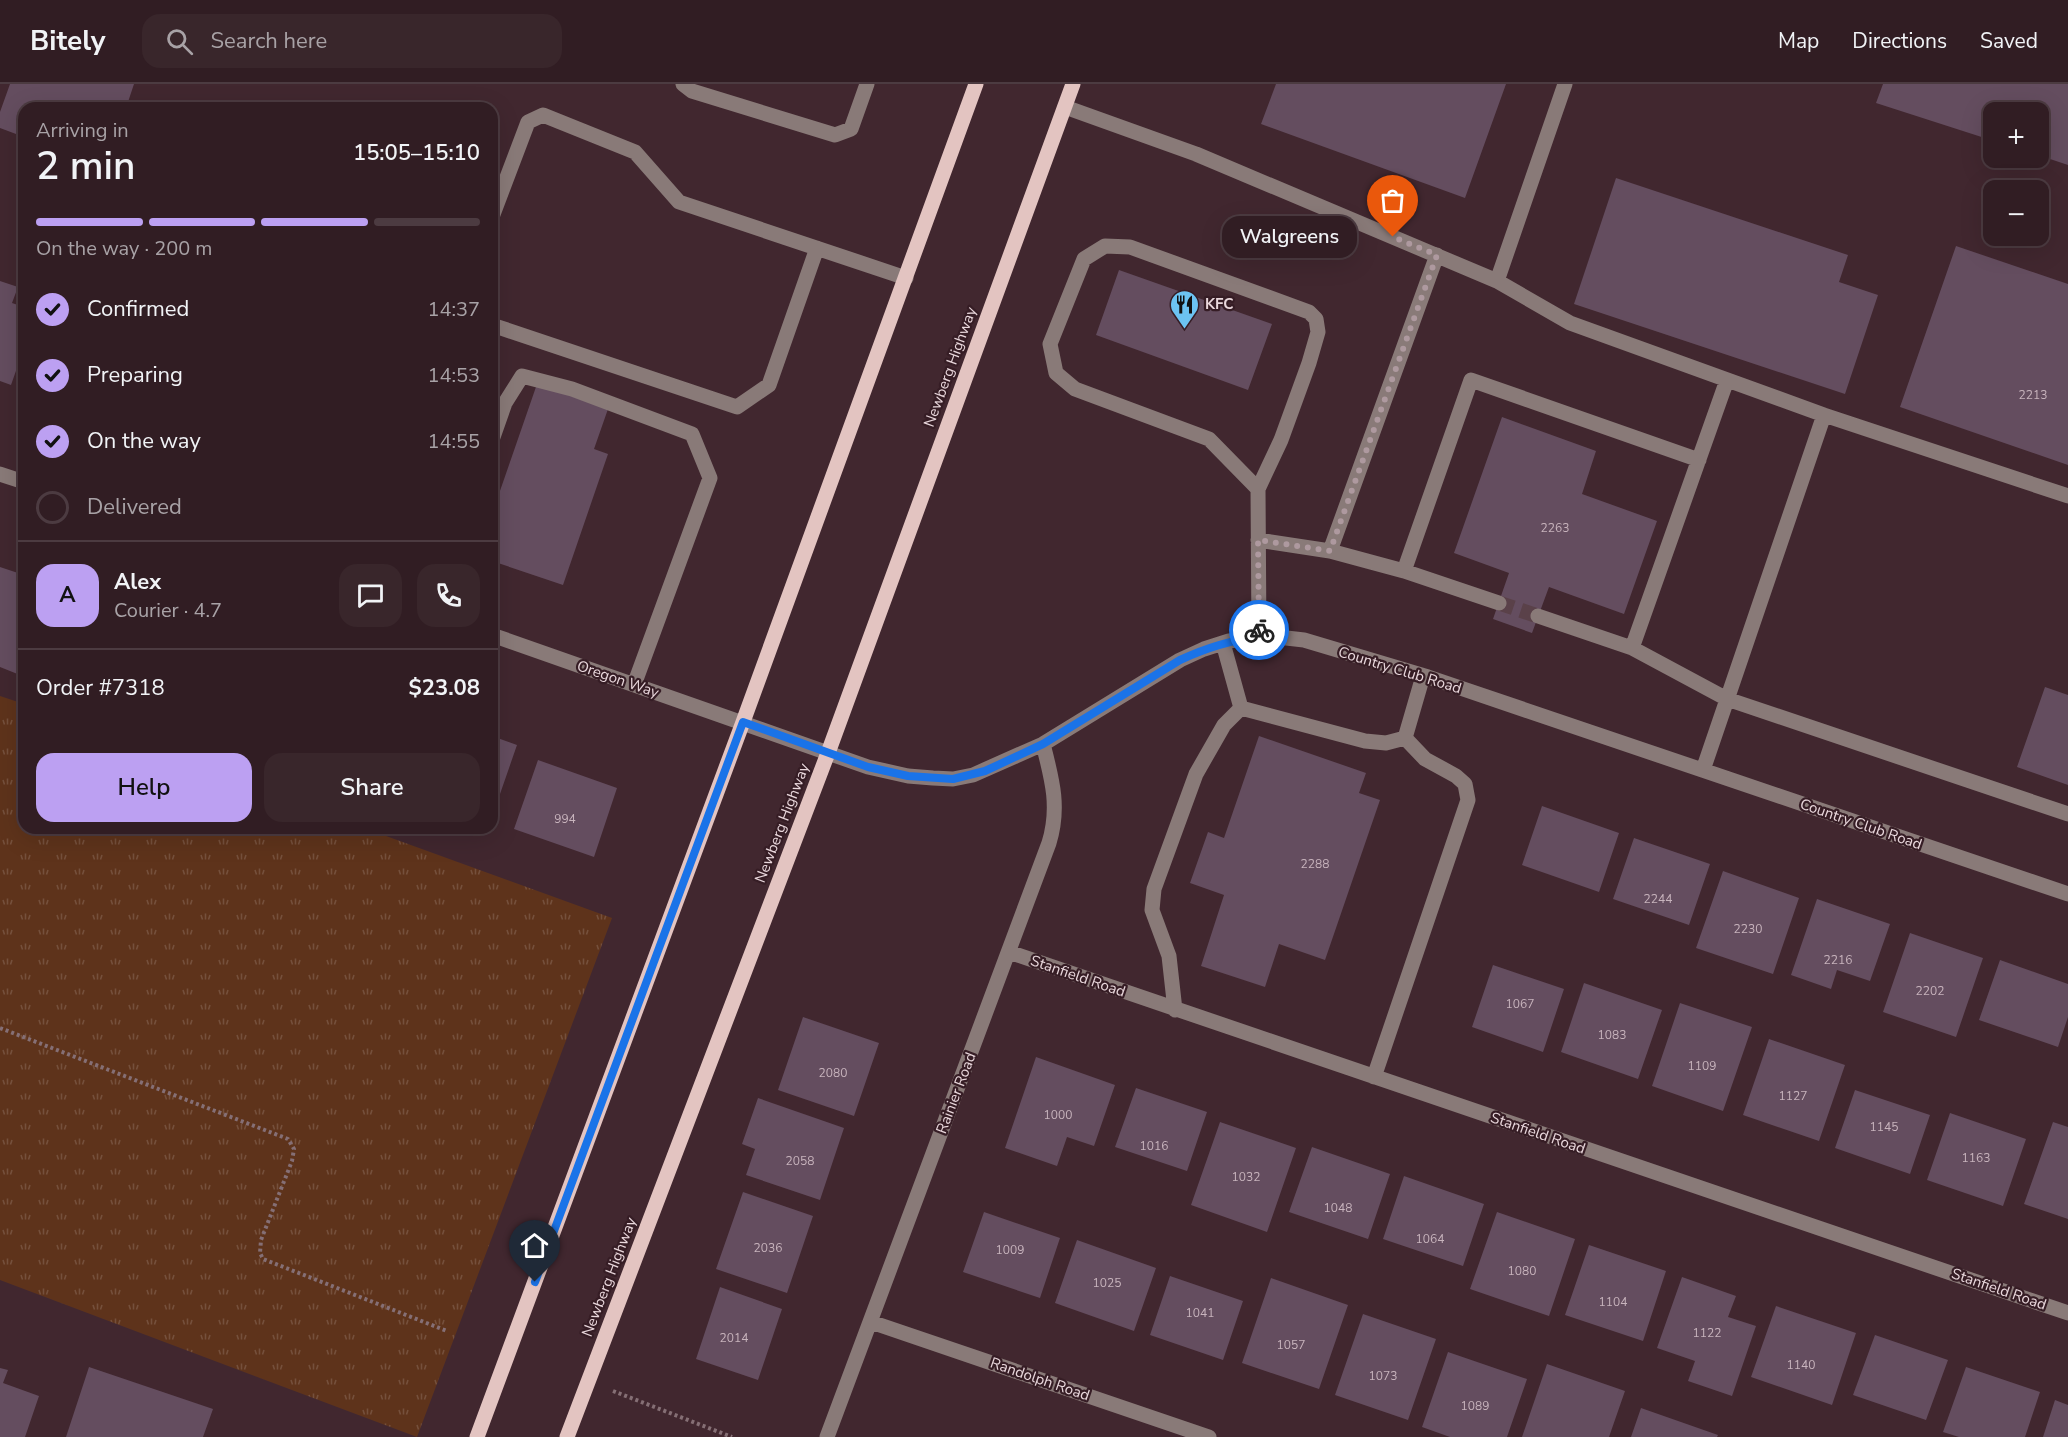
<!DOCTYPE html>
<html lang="en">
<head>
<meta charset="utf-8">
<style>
	body { margin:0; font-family:"Nunito Sans",sans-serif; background:#39262b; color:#f1f3f6; height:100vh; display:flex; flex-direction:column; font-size:22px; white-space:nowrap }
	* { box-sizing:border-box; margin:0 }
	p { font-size:20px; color:#a8a2a6 }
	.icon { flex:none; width:33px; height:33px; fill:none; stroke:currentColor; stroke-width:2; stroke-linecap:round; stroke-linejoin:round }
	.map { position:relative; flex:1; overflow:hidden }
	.drawer { position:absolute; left:18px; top:18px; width:480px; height:732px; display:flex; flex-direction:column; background:#311d23; border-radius:18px; box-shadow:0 6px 24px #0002,0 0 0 2px #4c3b41 }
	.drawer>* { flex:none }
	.buttons { position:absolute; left:1983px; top:18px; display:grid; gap:12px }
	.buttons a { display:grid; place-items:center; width:66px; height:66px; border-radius:12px; background:#311d23; box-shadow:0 6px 24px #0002,0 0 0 2px #4c3b41; font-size:30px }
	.pin { position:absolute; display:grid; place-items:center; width:51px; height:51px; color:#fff; margin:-62px -26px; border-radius:50% 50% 50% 0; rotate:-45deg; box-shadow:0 0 6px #0007 }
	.pin .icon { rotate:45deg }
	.courier { position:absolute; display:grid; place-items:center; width:60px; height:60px; margin:-30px; border:4px solid #1a73e8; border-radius:50%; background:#fff; color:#222; box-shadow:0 2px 8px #0007 }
	.bubble { position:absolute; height:42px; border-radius:18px; background:#311d23; box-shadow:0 6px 24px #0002,0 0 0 2px #4c3b41; font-size:20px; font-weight:600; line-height:42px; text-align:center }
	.headline em { font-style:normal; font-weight:600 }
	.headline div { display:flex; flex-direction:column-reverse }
	.headline { display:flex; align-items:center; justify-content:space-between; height:102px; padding:0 18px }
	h1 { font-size:39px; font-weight:600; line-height:45px }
	.bar { display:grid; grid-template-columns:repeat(4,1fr); gap:9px 6px; align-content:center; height:72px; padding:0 18px }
	.bar i { height:8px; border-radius:4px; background:#4c3b41 }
	.bar .selected { background:#bca0f2 }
	.bar p { grid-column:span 4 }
	.line { display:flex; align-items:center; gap:15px; padding:0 18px; border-top:2px solid #4c3b41 }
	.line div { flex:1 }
	.round { display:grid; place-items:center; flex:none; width:63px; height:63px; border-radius:18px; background:#39262b }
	ol { padding:0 18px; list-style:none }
	li { display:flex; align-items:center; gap:18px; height:66px }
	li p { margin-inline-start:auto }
	li .icon { padding:6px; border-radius:50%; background:#bca0f2; color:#111; stroke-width:4 }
	li:last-child { color:#a8a2a6 }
	li i { width:33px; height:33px; border:3px solid #4c3b41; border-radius:50% }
	.cta { display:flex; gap:12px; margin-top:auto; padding:12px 18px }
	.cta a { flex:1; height:69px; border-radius:18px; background:#bca0f2; color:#111; font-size:24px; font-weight:600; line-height:69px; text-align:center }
	.cta a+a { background:#39262b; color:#f1f3f6 }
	header { display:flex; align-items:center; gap:36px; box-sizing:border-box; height:84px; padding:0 30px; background:#311d23; border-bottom:2px solid #4c3b41 }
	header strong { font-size:28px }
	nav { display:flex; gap:33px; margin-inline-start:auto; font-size:21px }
	.search { width:420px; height:54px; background:#39262b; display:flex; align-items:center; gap:15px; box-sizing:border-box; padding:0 21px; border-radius:18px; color:#a8a2a6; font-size:22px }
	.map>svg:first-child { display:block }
	.grass { fill:url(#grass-tufts) }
	.building { fill:#644d5f }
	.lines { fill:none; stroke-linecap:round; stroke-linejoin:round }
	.minor-tunnel { stroke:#5a4149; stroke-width:15; stroke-dasharray:15 8; stroke-linecap:butt }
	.path { stroke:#856f75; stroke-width:4; stroke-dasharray:3 3; stroke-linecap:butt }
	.minor { stroke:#897a78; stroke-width:15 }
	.major { stroke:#e3c4c1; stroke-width:15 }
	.done { stroke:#ae999f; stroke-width:6; stroke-dasharray:0 10.8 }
	.route { stroke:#1a73e8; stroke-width:8 }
	.labels { text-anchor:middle; stroke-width:4.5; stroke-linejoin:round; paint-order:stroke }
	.number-label { font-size:12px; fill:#c8b4bd }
	.poi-label { font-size:15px; font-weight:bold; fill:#e9d7dc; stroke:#361d25; text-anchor:start }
	.street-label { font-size:15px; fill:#e9d7dc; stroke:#361d25 }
</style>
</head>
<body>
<header>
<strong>Bitely</strong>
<div class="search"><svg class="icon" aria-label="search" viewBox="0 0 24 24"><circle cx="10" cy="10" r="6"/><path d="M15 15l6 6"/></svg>Search here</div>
<nav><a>Map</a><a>Directions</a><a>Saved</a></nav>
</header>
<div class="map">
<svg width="2068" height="1353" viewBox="0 0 2068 1353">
	<defs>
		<pattern id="grass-tufts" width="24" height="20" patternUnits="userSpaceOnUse" patternTransform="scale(1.5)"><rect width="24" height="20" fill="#5e331b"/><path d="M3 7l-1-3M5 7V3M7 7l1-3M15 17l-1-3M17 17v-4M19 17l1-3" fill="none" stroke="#75503c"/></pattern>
	</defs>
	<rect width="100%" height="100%" fill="#41272f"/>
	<path class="grass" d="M0 612 24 620V744H364L612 834 417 1353 0 1196Z"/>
	<path class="building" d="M10 0H134L126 24H24V53L0 44V28Z
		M1276 0H1506L1465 114 1261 40Z
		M1883 0H2068V81L2038 71V28H1994V57L1876 19Z
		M1616 94 1848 171 1839 198 1878 211 1845 310 1574 220Z
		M1956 162 2068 200V381L1900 323Z
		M1119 186 1272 240 1248 306 1096 251Z
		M0 197 18 203 12 219 24 223V264L11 301 0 297Z
		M537 300 608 325 594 365 608 370 563 501 492 477V430Z
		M1502 333 1596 367 1582 410 1657 437 1624 530 1549 503 1532 549 1493 535 1509 489 1454 469Z
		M0 483 24 491V498L18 514 24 517V581L20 591 0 583Z
		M2045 603 2068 611V701L2017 683Z
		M492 652 517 661 492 733Z
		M1259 652 1366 689 1359 709 1380 716 1325 876 1279 860 1265 903 1201 882 1224 811 1190 799 1208 748 1224 754Z
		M538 676 617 704 594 773 514 745Z
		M1542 722 1619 749 1599 808 1522 781Z
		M1634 754 1710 780 1689 841 1613 815Z
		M1723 787 1799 814 1773 890 1696 864Z
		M1817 815 1890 840 1870 897 1837 886 1831 905 1791 891Z
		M1910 849 1983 874 1956 953 1883 928Z
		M2000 876 2068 900V933L2058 963 1979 936Z
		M1493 881 1564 905 1543 968 1472 943Z
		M1584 899 1662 926 1638 995 1561 968Z
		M1680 919 1752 943 1723 1027 1652 1002Z
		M803 933 879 959 854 1032 778 1006Z
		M1769 955 1845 981 1819 1057 1743 1031Z
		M1036 973 1115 1001 1094 1062 1067 1053 1057 1082 1005 1064Z
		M1136 1004 1207 1028 1187 1087 1115 1063Z
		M1855 1006 1930 1031 1910 1090 1835 1064Z
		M758 1014 844 1044 820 1116 746 1091 755 1065 742 1060Z
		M1950 1029 2026 1055 2003 1122 1927 1096Z
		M1220 1038 1296 1064 1267 1148 1191 1121Z
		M2053 1038 2068 1043V1135L2024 1120Z
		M1312 1063 1390 1090 1368 1155 1289 1128Z
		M1404 1092 1484 1120 1463 1182 1383 1155Z
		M743 1108 813 1132 787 1209 716 1185Z
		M984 1128 1060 1154 1040 1214 963 1188Z
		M1497 1128 1575 1155 1549 1232 1470 1205Z
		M1077 1156 1156 1184 1134 1247 1055 1219Z
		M1589 1161 1666 1187 1643 1257 1565 1231Z
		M1170 1192 1243 1217 1223 1276 1150 1251Z
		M1682 1193 1736 1212 1728 1233 1756 1242 1732 1312 1688 1297 1695 1277 1657 1264Z
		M1271 1194 1348 1221 1319 1305 1242 1279Z
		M720 1203 782 1225 758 1296 696 1275Z
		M1776 1222 1856 1249 1832 1321 1751 1293Z
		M1363 1230 1436 1255 1408 1336 1335 1311Z
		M1875 1251 1948 1276 1926 1336 1853 1311Z
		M1448 1268 1527 1295 1507 1353H1450L1422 1343Z
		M1547 1280 1625 1307 1609 1353H1522Z
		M89 1283 213 1325 203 1353H66Z
		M1966 1283 2040 1308 2025 1353H1959L1943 1348Z
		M0 1284 8 1286 3 1299 39 1312 25 1353H0Z
		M2055 1316 2068 1321V1353H2043Z
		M1641 1324 1718 1351 1717 1353H1631Z"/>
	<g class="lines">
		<path class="minor-tunnel" d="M1499 519 1538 532"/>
		<path class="path" d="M0 944 288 1055 294 1065 292 1077 261 1156 260 1169 263 1175 447 1247
			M613 1307 732 1353"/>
		<path class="minor" d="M683 0 692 7 835 51 851 45 867 0
			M1065 23 1196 70 1497 197 1565 0
			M492 133 528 38 543 31 635 68 679 118 906 194
			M1497 197 1570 239 1824 331 1703 686
			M492 241 737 323 769 301 817 164
			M1824 331 2068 412
			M492 356 505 319 522 292 572 305 692 350 710 394 634 601
			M0 390 24 398
			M1258 405 1281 356 1309 279 1318 248 1316 235 1309 228 1130 163 1105 162 1084 175 1050 260 1056 289 1075 305 1209 355 1258 405 1259 553
			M1258 456 1330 467 1404 487 1499 519
			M1330 467 1437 171
			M1404 487 1471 296 1699 376
			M1538 532 1632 564 1727 615 2068 730
			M492 551 868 683 908 692 933 694 953 695 973 691 1043 660 1180 576 1204 565 1229 557 1269 552 1304 556 1428 593 2068 810
			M1223 559 1241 624 1365 657 1386 659 1405 654 1423 592
			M1632 564 1727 296
			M1009 868 2068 1229
			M1175 926 1169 872 1152 826 1154 805 1196 690 1224 641 1241 624
			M1374 993 1468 716 1465 700 1456 692 1425 675 1405 654
			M871 1238 1209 1353
			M827 1353 1049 759C1060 723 1052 695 1043 660"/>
		<path class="major" d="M477 1353 743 638 976 0
			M567 1353 828 669 1073 0"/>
	</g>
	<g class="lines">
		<path class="done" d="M1259 546 1258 456 1330 467 1437 171 1393 153"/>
		<path class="route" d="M535 1198 743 638 868 683 908 692 953 695 985 687 1043 660 1180 576C1206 564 1230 556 1259 553V546"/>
	</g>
	<defs>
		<symbol id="restaurant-pin" viewBox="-11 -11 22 30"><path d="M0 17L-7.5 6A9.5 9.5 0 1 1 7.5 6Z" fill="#6cc3f2" stroke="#361d25"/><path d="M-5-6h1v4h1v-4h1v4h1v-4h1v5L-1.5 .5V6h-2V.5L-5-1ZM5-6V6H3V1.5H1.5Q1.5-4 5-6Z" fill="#111"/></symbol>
	</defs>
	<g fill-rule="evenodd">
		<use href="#restaurant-pin" x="1168" y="204" width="33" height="45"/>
	</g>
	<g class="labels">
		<g class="number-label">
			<text x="2033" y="315">2213</text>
			<text x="1555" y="448">2263</text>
			<text x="565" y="739">994</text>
			<text x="1315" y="784">2288</text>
			<text x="1658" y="819">2244</text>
			<text x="1748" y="849">2230</text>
			<text x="1838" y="880">2216</text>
			<text x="1930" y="911">2202</text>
			<text x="1520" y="924">1067</text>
			<text x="1612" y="955">1083</text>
			<text x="1702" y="986">1109</text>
			<text x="833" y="993">2080</text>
			<text x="1793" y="1016">1127</text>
			<text x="1058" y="1035">1000</text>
			<text x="1884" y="1047">1145</text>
			<text x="1154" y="1066">1016</text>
			<text x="1976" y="1078">1163</text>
			<text x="800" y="1081">2058</text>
			<text x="1246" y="1097">1032</text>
			<text x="1338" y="1128">1048</text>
			<text x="1430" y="1159">1064</text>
			<text x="768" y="1168">2036</text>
			<text x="1010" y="1170">1009</text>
			<text x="1522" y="1191">1080</text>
			<text x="1107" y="1203">1025</text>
			<text x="1613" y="1222">1104</text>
			<text x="1200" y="1233">1041</text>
			<text x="1707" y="1253">1122</text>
			<text x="734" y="1258">2014</text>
			<text x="1291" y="1265">1057</text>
			<text x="1801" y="1285">1140</text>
			<text x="1383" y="1296">1073</text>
			<text x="1475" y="1326">1089</text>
		</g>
		<g class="poi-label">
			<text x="1205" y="225">KFC</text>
		</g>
		<g class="street-label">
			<text transform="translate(950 283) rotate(-70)" y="5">Newberg Highway</text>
			<text transform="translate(1400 586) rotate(17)" y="5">Country Club Road</text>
			<text transform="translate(618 595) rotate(19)" y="5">Oregon Way</text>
			<text transform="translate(782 739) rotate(-69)" y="5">Newberg Highway</text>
			<text transform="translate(1861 740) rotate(19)" y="5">Country Club Road</text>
			<text transform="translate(1078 892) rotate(19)" y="5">Stanfield Road</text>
			<text transform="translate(956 1009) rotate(-69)" y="5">Rainier Road</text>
			<text transform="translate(1538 1049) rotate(19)" y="5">Stanfield Road</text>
			<text transform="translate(609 1193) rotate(-69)" y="5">Newberg Highway</text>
			<text transform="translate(1999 1205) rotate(19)" y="5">Stanfield Road</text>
			<text transform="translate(1040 1295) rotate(19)" y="5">Randolph Road</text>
		</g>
	</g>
</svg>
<div class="buttons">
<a>+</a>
<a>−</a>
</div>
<div class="pin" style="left:1393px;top:153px;background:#ea580c"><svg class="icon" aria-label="bag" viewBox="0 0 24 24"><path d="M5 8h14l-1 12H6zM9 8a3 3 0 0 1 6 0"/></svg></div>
<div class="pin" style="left:535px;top:1198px;background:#1f2937"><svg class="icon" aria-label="home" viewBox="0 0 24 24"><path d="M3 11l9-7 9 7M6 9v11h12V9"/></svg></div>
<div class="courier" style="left:1259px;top:546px"><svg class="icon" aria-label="bike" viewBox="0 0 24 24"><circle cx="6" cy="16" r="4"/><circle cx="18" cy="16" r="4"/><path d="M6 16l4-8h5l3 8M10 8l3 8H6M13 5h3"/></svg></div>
<div class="bubble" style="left:1222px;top:132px;width:135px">Walgreens</div>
<section class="drawer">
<div class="headline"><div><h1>2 min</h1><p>Arriving in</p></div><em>15:05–15:10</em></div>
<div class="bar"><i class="selected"></i><i class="selected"></i><i class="selected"></i><i></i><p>On the way · 200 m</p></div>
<ol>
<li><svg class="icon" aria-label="check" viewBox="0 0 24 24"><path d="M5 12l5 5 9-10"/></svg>Confirmed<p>14:37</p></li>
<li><svg class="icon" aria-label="check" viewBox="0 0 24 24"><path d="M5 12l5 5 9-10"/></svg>Preparing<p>14:53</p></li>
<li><svg class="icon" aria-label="check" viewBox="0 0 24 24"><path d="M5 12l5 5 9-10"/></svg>On the way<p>14:55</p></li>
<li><i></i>Delivered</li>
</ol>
<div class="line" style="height:108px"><b class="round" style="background:#bca0f2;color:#111">A</b><div><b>Alex</b><p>Courier · 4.7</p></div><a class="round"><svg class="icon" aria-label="chat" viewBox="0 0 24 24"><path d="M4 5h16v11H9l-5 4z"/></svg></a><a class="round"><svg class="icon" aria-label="phone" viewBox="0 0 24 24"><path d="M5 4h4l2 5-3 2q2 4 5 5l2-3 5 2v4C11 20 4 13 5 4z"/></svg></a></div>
<div class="line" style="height:78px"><div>Order #7318</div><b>$23.08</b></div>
<div class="cta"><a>Help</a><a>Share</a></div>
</section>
</div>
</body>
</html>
